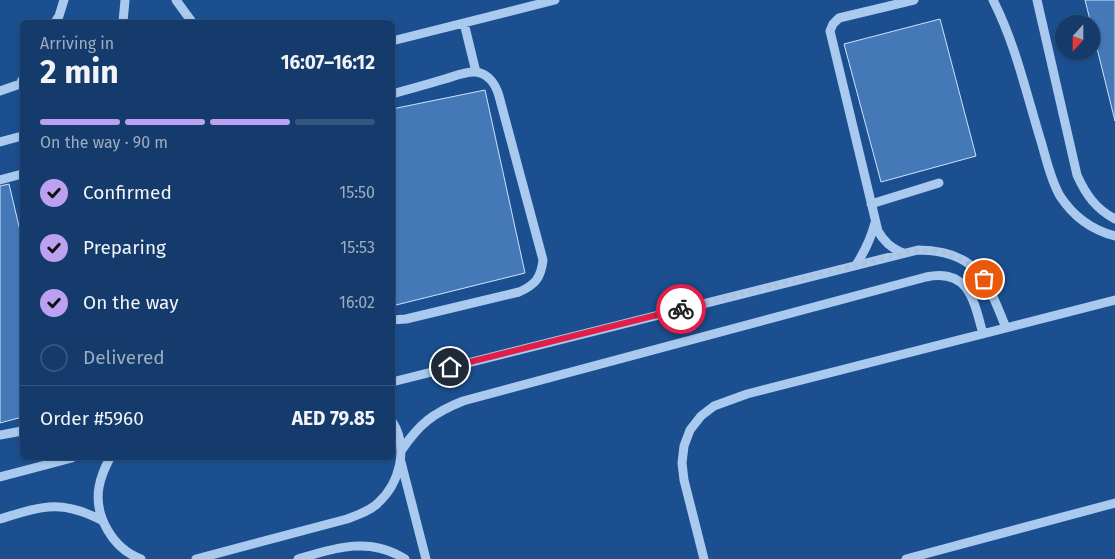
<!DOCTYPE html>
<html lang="en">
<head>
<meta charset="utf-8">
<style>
	body { margin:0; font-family:"Fira Sans",sans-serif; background:#214673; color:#f1f3f6; height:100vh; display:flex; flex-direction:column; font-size:19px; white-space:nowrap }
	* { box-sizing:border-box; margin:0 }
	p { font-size:16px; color:#9dadc1 }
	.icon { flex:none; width:28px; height:28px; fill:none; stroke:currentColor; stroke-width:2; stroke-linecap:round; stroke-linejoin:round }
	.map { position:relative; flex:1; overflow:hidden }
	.side { position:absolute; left:20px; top:20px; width:375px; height:440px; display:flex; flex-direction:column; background:#143b6b; border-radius:8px; box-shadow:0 1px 4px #0004,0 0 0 1px #33557e }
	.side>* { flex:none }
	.needle { width:32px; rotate:201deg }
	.fabs { position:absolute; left:1055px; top:15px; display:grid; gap:10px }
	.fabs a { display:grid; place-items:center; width:45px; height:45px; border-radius:50%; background:#143b6b; box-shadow:0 1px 4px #0004,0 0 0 1px #33557e; font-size:25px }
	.pin { position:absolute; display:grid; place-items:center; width:42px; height:42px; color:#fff; margin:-21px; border:2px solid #fff; border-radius:50%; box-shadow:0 1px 5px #0007 }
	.courier { position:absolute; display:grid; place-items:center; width:50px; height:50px; margin:-25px; border:4px solid #e11d48; border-radius:50%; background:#fff; color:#222; box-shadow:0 1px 6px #0007 }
	.headline em { font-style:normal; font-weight:700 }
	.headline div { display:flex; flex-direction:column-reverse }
	.headline { display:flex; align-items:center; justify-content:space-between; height:85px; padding:0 20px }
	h1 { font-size:32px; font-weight:700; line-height:38px }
	.bar { display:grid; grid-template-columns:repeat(4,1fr); gap:8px 5px; align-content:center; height:60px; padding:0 20px }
	.bar i { height:6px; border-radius:4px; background:#33557e }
	.bar .current { background:#bca0f2 }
	.bar p { grid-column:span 4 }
	.line { display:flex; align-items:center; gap:12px; padding:0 20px; border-top:1px solid #33557e }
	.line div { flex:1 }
	ol { padding:0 20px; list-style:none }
	li { display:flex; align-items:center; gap:15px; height:55px }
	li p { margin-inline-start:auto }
	li .icon { padding:5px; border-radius:50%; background:#bca0f2; color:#111; stroke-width:4 }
	li:last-child { color:#9dadc1 }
	li i { width:28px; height:28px; border:2px solid #33557e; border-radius:50% }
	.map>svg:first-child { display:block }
	.building { fill:#4478b7; stroke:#cfe3fa }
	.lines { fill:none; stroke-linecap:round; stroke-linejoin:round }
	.minor { stroke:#a9c9ee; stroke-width:9 }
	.done { stroke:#afc1d8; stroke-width:5; stroke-dasharray:0 9 }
	.route { stroke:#e11d48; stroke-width:6 }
</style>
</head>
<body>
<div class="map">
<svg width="1115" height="559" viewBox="0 0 1115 559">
	<rect width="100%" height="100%" fill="#1b4f8f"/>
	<path class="building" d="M1085 0H1115V121L1091 24Z
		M940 19 976 156 881 182 844 44Z
		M485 90 525 273 392 306V109Z
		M9 184 22 239V417L0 423V186Z"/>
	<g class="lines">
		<path class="minor" d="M176 0 192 22
			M993 0C1015 43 1026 92 1040 138 1046 157 1050 179 1060 196 1073 216 1092 230 1115 236
			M1037 0 1077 175C1086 195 1096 209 1115 219
			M55 22 59 16 64 0
			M123 22 125 0
			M464 23 476 72
			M392 41 555 0
			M0 91 20 84 22 80
			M392 94C410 89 428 84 445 79 455 76 466 71 476 72 489 74 496 85 499 96L543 260C541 278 535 285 519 292L406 319 392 320
			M0 142 22 136
			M0 180 22 174
			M871 204 939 183
			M903 253C891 248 884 242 878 231L830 31 833 24 839 18 914 0
			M856 265C865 251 871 238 875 223
			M392 382 918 250C976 250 987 280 1006 328
			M0 435 22 431
			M401 451C419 424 433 413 463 401L926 277C969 268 974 301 983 334
			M110 458C105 467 101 476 99 487 94 516 113 549 141 559
			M401 462 426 559
			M0 477 72 458
			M0 519C43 506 61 499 103 521
			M196 559 347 519C358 515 370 511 378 503 400 483 409 447 392 421
			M298 559C334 548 370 536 405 559
			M704 559 684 480 682 463 684 446 690 430 701 416 714 406 747 394 1115 300
			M906 559 1115 503"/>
	</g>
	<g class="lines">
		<path class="done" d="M681 309 918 250C948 250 964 256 984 279"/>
		<path class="route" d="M450 367 681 309"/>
	</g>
</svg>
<div class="fabs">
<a><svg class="needle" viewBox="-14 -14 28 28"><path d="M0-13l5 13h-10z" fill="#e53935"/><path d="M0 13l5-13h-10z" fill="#9dadc1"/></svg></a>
</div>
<div class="pin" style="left:984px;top:279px;background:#ea580c"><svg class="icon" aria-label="bag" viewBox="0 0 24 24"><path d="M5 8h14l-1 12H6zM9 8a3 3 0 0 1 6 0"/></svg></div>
<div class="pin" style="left:450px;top:367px;background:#1f2937"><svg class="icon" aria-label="home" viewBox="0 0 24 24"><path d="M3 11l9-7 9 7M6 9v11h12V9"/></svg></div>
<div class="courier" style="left:681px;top:309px"><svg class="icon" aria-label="bike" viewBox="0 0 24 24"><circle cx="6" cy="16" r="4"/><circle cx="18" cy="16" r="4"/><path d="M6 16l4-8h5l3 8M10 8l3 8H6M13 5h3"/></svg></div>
<section class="side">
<div class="headline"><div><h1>2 min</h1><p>Arriving in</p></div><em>16:07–16:12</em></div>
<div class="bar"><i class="current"></i><i class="current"></i><i class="current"></i><i></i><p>On the way · 90 m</p></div>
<ol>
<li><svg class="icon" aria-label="check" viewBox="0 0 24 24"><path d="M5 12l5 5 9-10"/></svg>Confirmed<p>15:50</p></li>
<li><svg class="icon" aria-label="check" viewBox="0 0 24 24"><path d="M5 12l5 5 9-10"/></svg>Preparing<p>15:53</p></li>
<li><svg class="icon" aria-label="check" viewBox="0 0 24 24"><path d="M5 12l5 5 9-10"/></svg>On the way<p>16:02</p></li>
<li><i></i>Delivered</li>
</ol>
<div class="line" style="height:65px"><div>Order #5960</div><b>AED 79.85</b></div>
</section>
</div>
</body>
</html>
